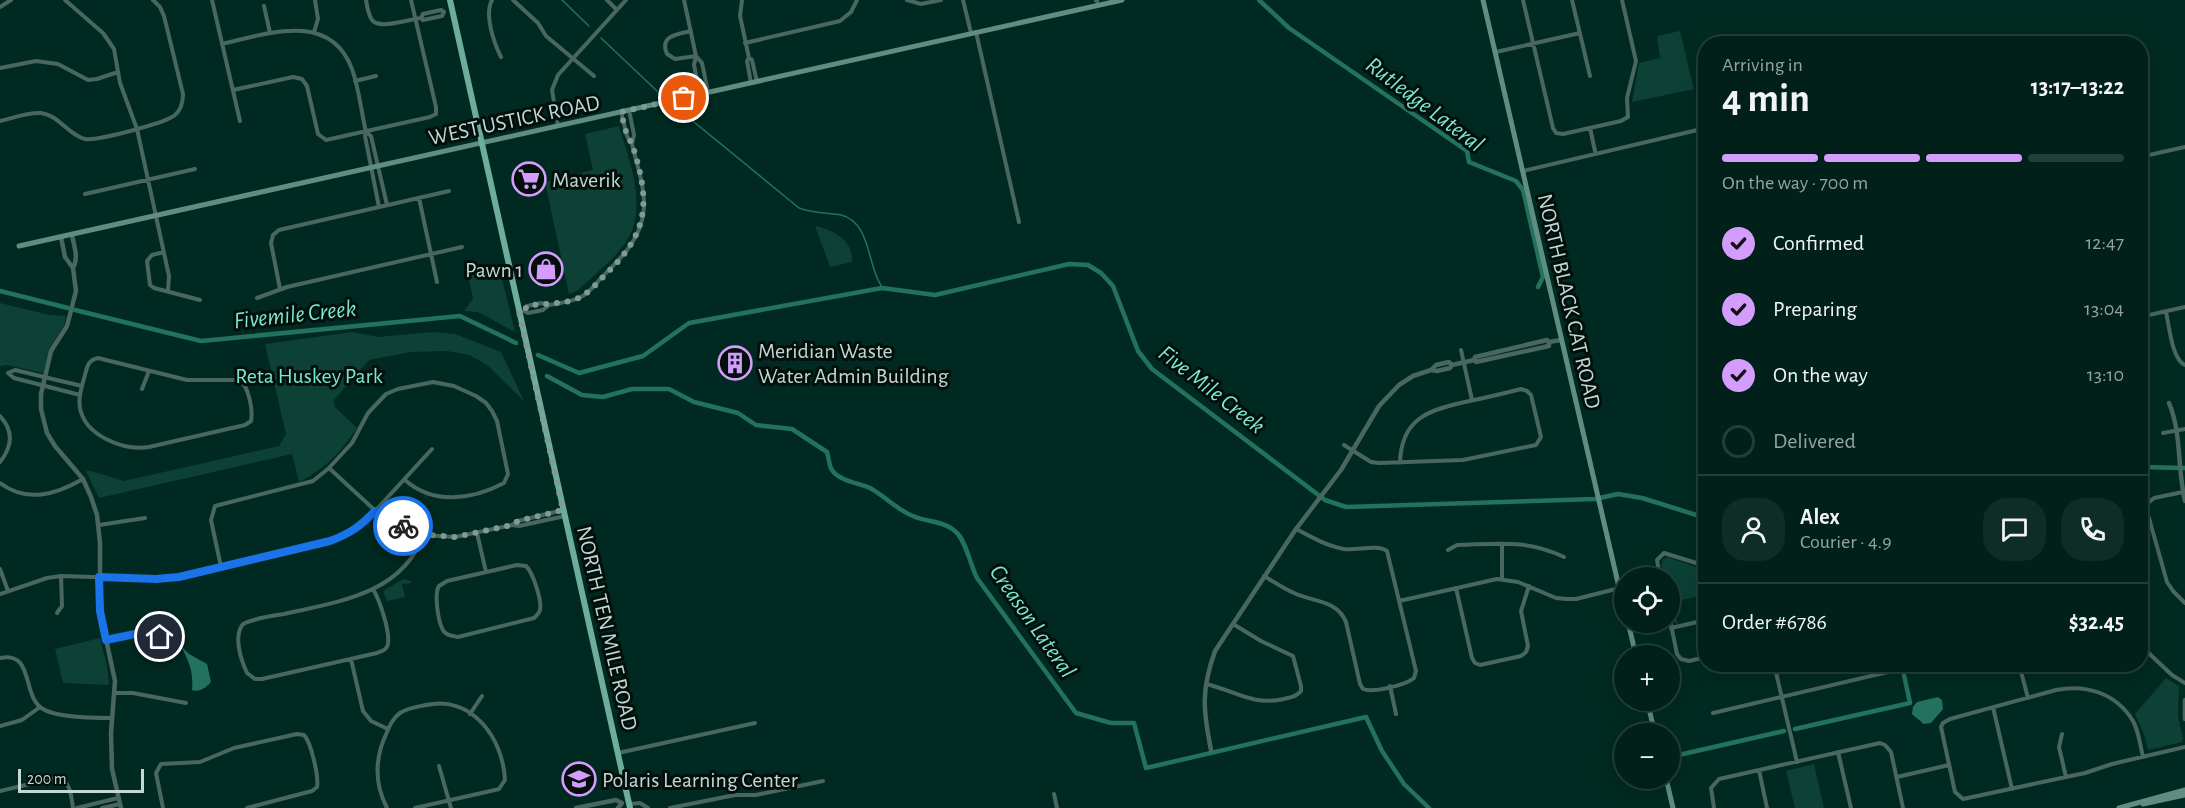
<!DOCTYPE html>
<html lang="en">
<head>
<meta charset="utf-8">
<style>
	body { margin:0; font-family:"Alegreya Sans",sans-serif; background:#0e2d26; color:#f1f3f6; height:100vh; display:flex; flex-direction:column; font-size:22px; white-space:nowrap }
	* { box-sizing:border-box; margin:0 }
	p { font-size:20px; color:#95a3a2 }
	.icon { flex:none; width:33px; height:33px; fill:none; stroke:currentColor; stroke-width:2; stroke-linecap:round; stroke-linejoin:round }
	.map { position:relative; flex:1; overflow:hidden }
	.panel { position:absolute; left:1698px; top:36px; width:450px; height:636px; display:flex; flex-direction:column; background:#002019; border-radius:24px; box-shadow:0 6px 24px #0002,0 0 0 2px #223e38 }
	.panel>* { flex:none }
	.tools { position:absolute; left:1614px; top:567px; display:grid; gap:12px }
	.tools a { display:grid; place-items:center; width:66px; height:66px; border-radius:50%; background:#002019; box-shadow:0 6px 24px #0002,0 0 0 2px #223e38; font-size:30px }
	.scale { position:absolute; left:18px; bottom:15px; width:126px; box-sizing:border-box; padding-left:6px; border:3px solid #c3d8d2; border-top:0; font-size:16px; line-height:21px; white-space:nowrap; color:#c3d8d2; -webkit-text-stroke:4px #020f0b; paint-order:stroke }
	.pin { position:absolute; display:grid; place-items:center; width:51px; height:51px; color:#fff; margin:-26px; border:3px solid #fff; border-radius:50%; box-shadow:0 2px 6px #0007 }
	.courier { position:absolute; display:grid; place-items:center; width:60px; height:60px; margin:-30px; border:4px solid #1a73e8; border-radius:50%; background:#fff; color:#222; box-shadow:0 2px 8px #0007 }
	.head em { font-style:normal; font-weight:600 }
	.head div { display:flex; flex-direction:column-reverse }
	.head { display:flex; align-items:center; justify-content:space-between; height:102px; padding:0 24px }
	h1 { font-size:39px; font-weight:600; line-height:45px }
	.bar { display:grid; grid-template-columns:repeat(4,1fr); gap:9px 6px; align-content:center; height:72px; padding:0 24px }
	.bar i { height:8px; border-radius:4px; background:#223e38 }
	.bar .on { background:#d49cfb }
	.bar p { grid-column:span 4 }
	.line { display:flex; align-items:center; gap:15px; padding:0 24px; border-top:2px solid #223e38 }
	.line div { flex:1 }
	.round { display:grid; place-items:center; flex:none; width:63px; height:63px; border-radius:24px; background:#0e2d26 }
	ol { padding:0 24px; list-style:none }
	li { display:flex; align-items:center; gap:18px; height:66px }
	li p { margin-inline-start:auto }
	li .icon { padding:6px; border-radius:50%; background:#d49cfb; color:#111; stroke-width:4 }
	li:last-child { color:#95a3a2 }
	li i { width:33px; height:33px; border:3px solid #223e38; border-radius:50% }
	.map>svg:first-child { display:block }
	.green { fill:#0d4136 }
	.water { fill:#237260 }
	.lines { fill:none; stroke-linecap:round; stroke-linejoin:round }
	.stream { stroke:#237260; stroke-width:1.5 }
	.canal { stroke:#237260; stroke-width:4.5 }
	.minor { stroke:#4a675f; stroke-width:4 }
	.tertiary { stroke:#4a675f; stroke-width:4.5 }
	.secondary { stroke:#5f8e81; stroke-width:5 }
	.primary { stroke:#6eac9b; stroke-width:6 }
	.done { stroke:#7f9b94; stroke-width:6; stroke-dasharray:0 10.8 }
	.route { stroke:#1a73e8; stroke-width:8 }
	.labels { text-anchor:middle; stroke-width:6; stroke-linejoin:round; paint-order:stroke }
	.street-label { font-size:22px; fill:#c3d8d2; stroke:#020f0b }
	.poi-label { font-size:22px; fill:#c3d8d2; stroke:#020f0b; text-anchor:start }
	.park-label { font-size:22px; fill:#79e8cc; stroke:#020f0b }
	.water-label { font-size:24px; font-style:italic; fill:#7be9cd; stroke:#020f0b }
</style>
</head>
<body>
<div class="map">
<svg width="2185" height="808" viewBox="0 0 2185 808">
	<rect width="100%" height="100%" fill="#002a21"/>
	<path class="green" d="M1680 31 1694 89 1632 102 1639 63 1660 58 1657 36Z
		M619 126C630 163 650 212 623 246 610 263 592 277 577 291L569 294 545 182 593 170 585 134Z
		M815 226C833 230 853 239 852 262L830 267Z
		M500 268 501 275 515 332 478 312 464 311 473 299 468 275Z
		M0 303 50 315 66 316 64 325 49 349 43 373 7 365 0 366Z
		M353 332 378 337 433 332 455 334 501 352 524 401 487 365 469 355 447 351 411 352 369 360 334 400 335 407 357 428C341 452 325 469 299 482L292 454 99 498 86 471H91L124 481 279 446 286 434 265 344Z
		M1667 557 1705 570V595L1673 602 1678 624H1676C1670 609 1670 594 1670 578L1664 577 1661 565 1663 559Z
		M403 579 411 581V583L402 584 405 597 387 601 383 591Z
		M100 638 107 666 109 685 63 683 55 649Z
		M2166 678 2179 686 2178 716 2183 739 2182 742 2148 750 2144 734 2135 714Z
		M1814 764 1824 808H1795L1786 771Z"/>
	<path class="water" d="M181 646 189 654 207 664 211 682C207 687 199 693 192 690 194 671 188 660 181 646Z
		M1938 697 1942 700 1943 709 1931 723 1923 724C1920 719 1915 718 1912 714L1913 707 1917 702Z"/>
	<g class="lines">
		<path class="stream" d="M562 0 589 26
			M601 38 657 91
			M672 104 799 208C813 213 827 213 841 215 867 221 868 256 876 275 877 279 880 283 882 288"/>
		<path class="canal" d="M1259 0 1289 28 1467 151 1469 162 1516 181 1523 190 1543 277 1538 287
			M0 291 68 308
			M75 310 201 341 460 316 516 343
			M538 355 579 373 643 356 689 323 882 288 935 295 1069 264 1088 265 1101 273 1113 286 1138 351 1152 369 1325 500 1346 507 1595 499 1618 494 1642 498 1706 518
			M547 376 582 395 603 397 632 389H669L694 402 738 413 756 425 792 429 827 452C829 458 829 466 832 470 839 481 859 483 870 488 885 496 897 510 913 516 926 522 945 521 956 532 966 541 970 564 977 578L1076 713 1111 723H1134L1146 768 1366 717 1382 751 1404 784 1429 808
			M2140 467 2185 468
			M1795 729 1910 703 1904 675
			M1670 757 1784 731"/>
		<path class="minor" d="M65 0 103 33 114 49 120 83 137 129 169 276 168 291
			M212 0 240 121
			M366 0C367 6 368 14 372 20 379 30 410 19 421 18L423 20 442 16 444 12 441 10 423 14 421 18
			M492 0C484 15 494 43 501 57
			M513 0 538 23 546 36 594 76
			M607 0 617 10
			M684 0 696 56 675 59 667 54C659 36 677 34 691 31
			M742 0 740 16 749 58
			M907 0 921 4 941 0
			M963 0 971 33
			M1523 0 1553 128 1556 133 1563 134 1621 121 1628 117 1627 98 1636 61 1622 0
			M1572 0 1590 76
			M264 6 270 33
			M0 7 11 0
			M314 32 318 19 315 0
			M976 32 1019 222
			M745 43 840 21 851 12 857 0
			M222 44C266 34 330 10 352 69 359 88 361 111 366 132
			M1496 52 1580 33
			M0 68 36 61 58 64 88 80 97 79 118 72
			M355 81 376 76
			M751 83 747 61 749 58 752 60 757 82
			M233 90 293 77 302 79 307 86 318 134 326 140 430 117 436 114V107L411 0
			M700 94 694 65 696 56 702 63 708 92
			M621 112 627 136 632 144 634 135 629 110
			M0 121C13 118 28 112 41 113 59 115 68 135 85 139 97 141 166 123 175 115 181 110 183 102 183 94L164 16 160 7 153 0
			M558 126 552 90 558 75 626 0
			M1590 128 1595 151
			M2140 157 2185 147
			M1523 171 1706 128
			M85 194 195 169
			M419 198 437 282
			M379 207 365 136 366 132 371 136 387 205
			M164 252 152 255 147 261 150 285 154 288 200 300
			M280 289 271 243 273 235 279 230 449 191
			M257 298 287 287 462 247
			M541 303 549 305 543 310 528 313 524 311 527 306Z
			M549 305C560 303 571 302 581 297 589 293 595 285 601 278 621 258 642 239 644 208 645 187 637 165 632 144
			M2166 312C2169 325 2172 360 2185 365
			M2140 317 2185 307
			M1461 350 1472 400
			M98 358 187 380H239C249 386 253 410 251 421L245 425 149 447C124 451 85 436 80 408 78 397 82 386 85 375 87 367 88 360 98 358Z
			M142 389 149 371
			M80 395 14 378 8 373 15 370 82 386
			M0 416C14 431 12 447 0 462
			M2163 433 2185 429
			M1344 445 1371 462 1379 463 1463 460 1536 445 1541 437 1531 395 1527 391 1521 389C1502 394 1484 398 1465 402 1428 410 1401 419 1400 463
			M329 468 380 515 381 520 397 530 413 535 417 534C409 526 394 521 384 515H380
			M0 483C27 503 55 495 83 479
			M2183 492 2154 498 2148 503 2147 511 2167 582 2173 591 2185 603
			M563 510 518 521 512 525 519 526 565 516
			M99 525 145 518
			M477 533 486 572
			M422 535 455 537 512 525
			M1448 550 1457 545C1498 544 1526 539 1564 557
			M517 565 526 566C533 573 542 600 540 610 539 614 537 615 534 618L458 637C452 636 444 635 442 628 438 620 434 593 439 586L447 581Z
			M221 567 211 520 215 506 313 481 329 468 352 443 368 413 386 394 398 389 433 382 454 386 476 396 486 403 492 411 497 421 508 474 504 483C472 500 433 505 405 480
			M0 569 8 591
			M1264 576C1274 582 1283 588 1294 593 1313 602 1337 600 1346 622L1360 684 1363 689C1373 693 1406 685 1414 678L1416 671 1387 551C1376 544 1358 551 1344 549 1327 546 1311 537 1296 529
			M1660 578 1657 560 1664 553 1706 566
			M1502 579V544
			M1456 588 1472 658 1475 663 1480 665 1521 656 1526 652 1528 646 1521 611 1529 586
			M373 589C380 601 390 631 388 644 387 650 382 651 377 653L262 679H255L247 673C241 660 233 636 243 624 255 618 271 616 284 614 337 602 403 594 423 535
			M0 594 47 578 61 576 156 579 179 577 330 541 349 534 365 522 432 449
			M1399 601 1497 579 1518 582 1556 598 1566 599H1576L1624 587
			M57 613 62 606 61 576
			M1670 620 1677 654 1681 659 1689 661 1706 657
			M1671 628 1706 620
			M107 640 140 633 173 640
			M2140 645 2172 675 2185 683
			M0 658C35 651 21 696 43 709 57 718 95 718 112 718
			M351 659 363 711 371 721 388 729
			M1774 664 1797 762
			M2019 664 2028 698
			M1206 684C1236 691 1252 706 1284 699 1291 697 1296 697 1301 691V686L1293 656 1261 641 1233 624
			M1390 686 1396 714
			M115 693H133L186 703
			M1993 707 2012 789
			M1713 713 1905 668 1933 664
			M470 714 482 696
			M0 726 22 720 40 707
			M2062 734 2059 747 2066 777
			M1838 752 1851 808
			M618 753 755 723
			M2143 757C2140 745 2139 732 2133 721 2116 693 2086 684 2056 690L1950 719 1943 723 1941 727 1955 792 1963 799 2085 773 2112 764 2185 747
			M439 766 451 808
			M1759 770 1767 808
			M1897 777 1949 765
			M0 791 55 778C71 779 71 795 73 808
			M1054 794 1057 808
			M630 804 640 803 648 808
			M77 808 118 798
			M102 808 120 804
			M163 808 156 773 161 764 200 762 234 748 297 734 304 735C311 742 319 777 317 787L312 791 247 808
			M387 808C374 783 375 757 387 732 390 725 393 718 400 713 407 708 417 707 426 705 472 695 503 738 505 780L499 789 495 790 415 808
			M670 808 735 795H756L823 781
			M1714 808 1711 788 1719 779 1880 743 1885 745 1891 752 1903 808"/>
		<path class="tertiary" d="M1096 0 1097 1
			M72 235C74 246 79 258 73 268
			M61 237 65 257 73 268 76 291 67 326 51 351 41 394V409L47 433 55 446 83 479 91 497 97 515 100 543V611L115 681 111 733 112 769 121 808
			M1549 342 1561 340
			M1449 362 1452 365 1450 368 1437 371 1431 370 1436 365Z
			M1452 365 1474 360 1476 362 1549 346V342L1547 340 1475 357 1474 360
			M2169 403C2182 434 2177 468 2185 501
			M2185 700V719
			M1211 750C1203 710 1201 690 1215 651L1296 529 1341 470 1379 406 1399 385 1413 376 1431 370
			M576 808 616 800 622 803 618 808"/>
		<path class="secondary" d="M1483 0 1624 609
			M19 246 1122 0
			M1628 622 1636 656
			M1647 700 1655 734
			M1666 778 1673 808
			M2143 804 2185 795
			M2119 808 2185 790"/>
		<path class="primary" d="M450 0 630 808"/>
	</g>
	<g class="lines">
		<path class="done" d="M403 526 415 531 417 534 455 537 512 525 518 521 563 510 519 312 524 311 527 306C543 303 559 305 576 299 590 294 600 279 611 269 650 229 649 198 633 147 632 142 628 139 627 134 624 127 623 119 621 112L684 98"/>
		<path class="route" d="M160 637 140 633 106 640 100 611 99 577 156 579 179 577 330 541C349 534 361 526 375 511L403 526"/>
	</g>
	<defs>
		<symbol id="supermarket-ring" viewBox="-11 -11 22 22"><circle r="9.5" fill="#020f0b" stroke="#d49cfb" stroke-width="1.5"/><path d="M-6-5.5h2.5l.6 2H6L4.5 2H-2.5L-4.4-4H-6ZM-1.5 3.2a1.3 1.3 0 1 0 .1 0ZM3 3.2a1.3 1.3 0 1 0 .1 0Z" fill="#d49cfb"/></symbol>
		<symbol id="shop-ring" viewBox="-11 -11 22 22"><circle r="9.5" fill="#020f0b" stroke="#d49cfb" stroke-width="1.5"/><path d="M-5-2.5h2.3a2.7 3.5 0 0 1 5.4 0H5L5.5 6h-11ZM-1.5-2.5h3a1.5 2.3 0 0 0-3 0Z" fill="#d49cfb"/></symbol>
		<symbol id="building-ring" viewBox="-11 -11 22 22"><circle r="9.5" fill="#020f0b" stroke="#d49cfb" stroke-width="1.5"/><path d="M-4-6H4V6H1V3H-1V6H-4ZM-2.5-4.3h1.7v1.8h-1.7ZM.8-4.3h1.7v1.8H.8ZM-2.5-1h1.7V.8h-1.7ZM.8-1h1.7V.8H.8Z" fill="#d49cfb"/></symbol>
		<symbol id="school-ring" viewBox="-11 -11 22 22"><circle r="9.5" fill="#020f0b" stroke="#d49cfb" stroke-width="1.5"/><path d="M0-5L7-2L0 1L-7-2ZM-4 1L0 2.5L4 1V4Q0 6-4 4Z" fill="#d49cfb"/></symbol>
	</defs>
	<g fill-rule="evenodd">
		<use href="#supermarket-ring" x="510" y="160" width="38" height="38"/>
		<use href="#shop-ring" x="527" y="250" width="38" height="38"/>
		<use href="#building-ring" x="716" y="344" width="38" height="38"/>
		<use href="#school-ring" x="560" y="760" width="38" height="38"/>
	</g>
	<g class="labels">
		<g class="street-label">
			<text transform="translate(514 119) rotate(-12)" y="8">WEST USTICK ROAD</text>
			<text transform="translate(1570 301) rotate(77)" y="8">NORTH BLACK CAT ROAD</text>
			<text transform="translate(608 628) rotate(77)" y="8">NORTH TEN MILE ROAD</text>
		</g>
		<g class="poi-label">
			<text x="552" y="187">Maverik</text>
			<text x="523" y="277" text-anchor="end">Pawn 1</text>
			<text x="758" y="358">Meridian Waste<tspan x="758" dy="25">Water Admin Building</tspan></text>
			<text x="602" y="787">Polaris Learning Center</text>
		</g>
		<g class="park-label">
			<text x="309" y="383">Reta Huskey Park</text>
		</g>
		<g class="water-label">
			<text transform="translate(1425 104) rotate(37)" y="8">Rutledge Lateral</text>
			<text transform="translate(295 314) rotate(-6)" y="8">Fivemile Creek</text>
			<text transform="translate(1212 389) rotate(38)" y="8">Five Mile Creek</text>
			<text transform="translate(1033 621) rotate(55)" y="8">Creason Lateral</text>
		</g>
	</g>
</svg>
<div class="tools">
<a><svg class="icon" aria-label="locate" viewBox="0 0 24 24"><circle cx="12" cy="12" r="6"/><path d="M12 2v4M12 18v4M2 12h4M18 12h4"/></svg></a>
<a>+</a>
<a>−</a>
</div>
<div class="scale">200 m</div>
<div class="pin" style="left:684px;top:98px;background:#ea580c"><svg class="icon" aria-label="bag" viewBox="0 0 24 24"><path d="M5 8h14l-1 12H6zM9 8a3 3 0 0 1 6 0"/></svg></div>
<div class="pin" style="left:160px;top:637px;background:#1f2937"><svg class="icon" aria-label="home" viewBox="0 0 24 24"><path d="M3 11l9-7 9 7M6 9v11h12V9"/></svg></div>
<div class="courier" style="left:403px;top:526px"><svg class="icon" aria-label="bike" viewBox="0 0 24 24"><circle cx="6" cy="16" r="4"/><circle cx="18" cy="16" r="4"/><path d="M6 16l4-8h5l3 8M10 8l3 8H6M13 5h3"/></svg></div>
<section class="panel">
<div class="head"><div><h1>4 min</h1><p>Arriving in</p></div><em>13:17–13:22</em></div>
<div class="bar"><i class="on"></i><i class="on"></i><i class="on"></i><i></i><p>On the way · 700 m</p></div>
<ol>
<li><svg class="icon" aria-label="check" viewBox="0 0 24 24"><path d="M5 12l5 5 9-10"/></svg>Confirmed<p>12:47</p></li>
<li><svg class="icon" aria-label="check" viewBox="0 0 24 24"><path d="M5 12l5 5 9-10"/></svg>Preparing<p>13:04</p></li>
<li><svg class="icon" aria-label="check" viewBox="0 0 24 24"><path d="M5 12l5 5 9-10"/></svg>On the way<p>13:10</p></li>
<li><i></i>Delivered</li>
</ol>
<div class="line" style="height:108px"><a class="round"><svg class="icon" aria-label="person" viewBox="0 0 24 24"><circle cx="12" cy="8" r="4"/><path d="M4 21q1-7 8-7t8 7"/></svg></a><div><b>Alex</b><p>Courier · 4.9</p></div><a class="round"><svg class="icon" aria-label="chat" viewBox="0 0 24 24"><path d="M4 5h16v11H9l-5 4z"/></svg></a><a class="round"><svg class="icon" aria-label="phone" viewBox="0 0 24 24"><path d="M5 4h4l2 5-3 2q2 4 5 5l2-3 5 2v4C11 20 4 13 5 4z"/></svg></a></div>
<div class="line" style="height:78px"><div>Order #6786</div><b>$32.45</b></div>
</section>
</div>
</body>
</html>
